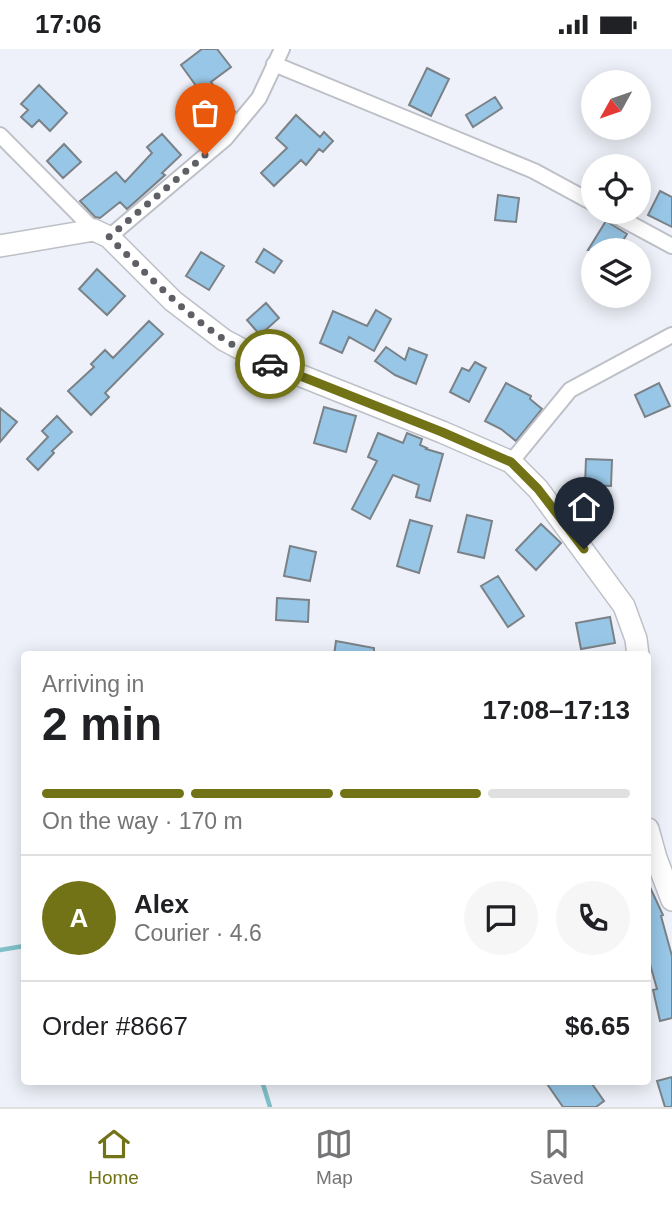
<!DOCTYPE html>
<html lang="en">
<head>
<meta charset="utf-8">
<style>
	body { margin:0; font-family:Helvetica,sans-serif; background:#f6f6f6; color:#202124; height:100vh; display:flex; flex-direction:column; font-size:26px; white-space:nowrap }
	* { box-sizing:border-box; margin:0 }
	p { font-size:23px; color:#757577 }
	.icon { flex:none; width:38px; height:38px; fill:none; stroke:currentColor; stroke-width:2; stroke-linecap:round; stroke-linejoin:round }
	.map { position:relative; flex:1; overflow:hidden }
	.sheet { position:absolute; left:21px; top:602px; width:630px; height:434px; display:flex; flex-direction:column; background:#fff; border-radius:7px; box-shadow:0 4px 18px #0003 }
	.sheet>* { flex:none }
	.needle { width:46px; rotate:230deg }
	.fabs { position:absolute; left:581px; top:21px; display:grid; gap:14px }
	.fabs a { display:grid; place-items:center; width:70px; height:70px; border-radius:50%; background:#fff; box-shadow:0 4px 18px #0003; font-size:35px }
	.pin { position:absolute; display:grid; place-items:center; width:60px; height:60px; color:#fff; margin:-72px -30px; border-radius:50% 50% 50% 0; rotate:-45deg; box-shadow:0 0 7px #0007 }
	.pin .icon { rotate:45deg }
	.courier { position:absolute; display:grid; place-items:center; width:70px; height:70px; margin:-35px; border:5px solid #727217; border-radius:50%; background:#fff; color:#222; box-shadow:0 2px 9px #0007 }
	.head em { font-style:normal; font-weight:600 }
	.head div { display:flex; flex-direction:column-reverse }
	.head { display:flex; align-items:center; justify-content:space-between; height:119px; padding:0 21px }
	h1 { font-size:46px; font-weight:600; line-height:52px }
	.bar { display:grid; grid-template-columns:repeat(4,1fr); gap:10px 7px; align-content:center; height:84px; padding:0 21px }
	.bar i { height:9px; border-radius:5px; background:#e0e0e0 }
	.bar .on { background:#727217 }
	.bar p { grid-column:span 4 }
	.line { display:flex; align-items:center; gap:18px; padding:0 21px; border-top:2px solid #e0e0e0 }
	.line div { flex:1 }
	.round { display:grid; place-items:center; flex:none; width:74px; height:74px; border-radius:37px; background:#f6f6f6 }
	.status { display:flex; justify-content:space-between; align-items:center; height:49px; padding:0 35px; background:#fff; direction:ltr }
	.status svg { height:19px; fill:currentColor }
	.menu { display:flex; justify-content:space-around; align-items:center; height:98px; border-top:2px solid #e0e0e0; background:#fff; font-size:19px; color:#757577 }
	.menu a { display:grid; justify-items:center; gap:4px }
	.menu .on { color:#727217 }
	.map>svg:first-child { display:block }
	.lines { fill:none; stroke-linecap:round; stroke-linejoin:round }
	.stream { stroke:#81c1c9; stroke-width:4.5 }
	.building { fill:#97c6e6; stroke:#7b8287; stroke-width:2 }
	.street-casing { stroke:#bdc0c7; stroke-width:18 }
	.secondary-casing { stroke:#bdc0c7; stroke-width:24 }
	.street { stroke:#fff; stroke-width:14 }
	.secondary { stroke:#fff; stroke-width:21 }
	.done { stroke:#5e6065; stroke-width:7; stroke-dasharray:0 12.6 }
	.route { stroke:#727217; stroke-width:9 }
</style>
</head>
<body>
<div class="status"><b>17:06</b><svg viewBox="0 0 49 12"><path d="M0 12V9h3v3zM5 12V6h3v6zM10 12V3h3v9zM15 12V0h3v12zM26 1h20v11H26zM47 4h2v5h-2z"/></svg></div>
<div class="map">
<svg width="672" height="1058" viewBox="0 0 672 1058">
	<rect width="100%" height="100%" fill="#eef1f9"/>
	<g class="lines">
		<path class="stream" d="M0 901 24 897
			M262 1032 270 1058"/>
	</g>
	<path class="building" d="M202 0H217L231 18 211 33 235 63 211 84 195 62 207 52 181 16Z
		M427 19 449 30 431 67 409 56Z
		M39 36 67 64 50 82 39 71 32 78 21 68 28 61 21 55Z
		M495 48 502 59 473 78 466 66Z
		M296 66 320 88 324 83 333 92 323 103 319 100 306 116 301 111 274 137 261 124 287 99 276 89Z
		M162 85 181 106 162 124 165 126 127 160 120 153 100 169 95 168 80 152 116 123 125 133 152 104 147 98Z
		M64 95 81 113 63 129 47 112Z
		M660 142 672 148V178L648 166Z
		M498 146 519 149 516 173 495 171Z
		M606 172 627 185 617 201H588Z
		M264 200 282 212 274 224 256 213Z
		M201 203 224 217 209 241 186 227Z
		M97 220 125 247 107 266 79 240Z
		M266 254 279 269 260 286 247 271Z
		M376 261 391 270 374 302 349 288 342 304 320 294 333 262 367 277Z
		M149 272 163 285 105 344 109 348 91 366 68 342 94 318 91 315 105 301 113 309Z
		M386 298 405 311 409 299 427 306 416 335 395 326 375 312Z
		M475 313 486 319 469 353 450 343 462 319 469 322Z
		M506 334 531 347 530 350 542 360 516 392 501 380 485 372Z
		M659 334 670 357 645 368 635 346Z
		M324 358 356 367 346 403 314 394Z
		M0 359 17 373 0 393Z
		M57 367 72 383 52 402 54 404 38 421 27 410 48 388 42 382Z
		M378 384 403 394 407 384 422 390 420 396 427 399 426 400 443 405 430 452 416 448 419 436 393 426 370 470 352 460 377 412 368 408Z
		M586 410 612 411 611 437 585 436Z
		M467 466 492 472 484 509 458 503Z
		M410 471 432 477 419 524 397 517Z
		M541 475 561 494 536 521 516 501Z
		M290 497 316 503 310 532 284 527Z
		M498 527 524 567 508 578 481 537Z
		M277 549 309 551 308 573 276 571Z
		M610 568 615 594 581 600 576 574Z
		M336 592 374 599V606H334Z
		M648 834 663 866 661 867 672 907V969L660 972 653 941 657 940 648 908Z
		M672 1028V1058H665L657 1032Z
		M545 1032H590L604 1052 596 1058H563Z"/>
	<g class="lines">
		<defs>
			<path id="street" d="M274 15 534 122 593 154
				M0 86 94 181
				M609 163 672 197
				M109 188 225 90 259 49 282 0
				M511 413 570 341 672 286"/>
			<path id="secondary" d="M0 197 94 181 109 188 173 252 224 291 264 312 442 383 511 413 538 440 624 557 636 590 638 606
				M648 780 656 809 672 851"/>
		</defs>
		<use href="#street" class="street-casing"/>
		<use href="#secondary" class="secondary-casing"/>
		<use href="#street" class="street"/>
		<use href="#secondary" class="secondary"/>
	</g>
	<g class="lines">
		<path class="done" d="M205 106 109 188C158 236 205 288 270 315"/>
		<path class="route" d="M270 315 442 383 511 413 538 440 584 500"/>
	</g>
</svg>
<div class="fabs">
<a><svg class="needle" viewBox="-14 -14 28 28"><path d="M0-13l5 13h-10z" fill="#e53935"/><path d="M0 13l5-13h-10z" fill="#757577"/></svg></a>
<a><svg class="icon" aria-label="locate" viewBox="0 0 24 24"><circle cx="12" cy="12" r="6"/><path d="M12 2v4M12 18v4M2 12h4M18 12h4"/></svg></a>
<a><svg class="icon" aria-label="layers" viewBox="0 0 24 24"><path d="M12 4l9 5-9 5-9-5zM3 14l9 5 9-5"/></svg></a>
</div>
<div class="pin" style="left:205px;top:106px;background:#ea580c"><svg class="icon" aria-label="bag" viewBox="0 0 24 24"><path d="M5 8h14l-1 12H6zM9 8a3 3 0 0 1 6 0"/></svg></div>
<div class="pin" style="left:584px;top:500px;background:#1f2937"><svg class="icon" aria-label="home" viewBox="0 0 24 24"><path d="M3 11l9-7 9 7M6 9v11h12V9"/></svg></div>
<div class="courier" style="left:270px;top:315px"><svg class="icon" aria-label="car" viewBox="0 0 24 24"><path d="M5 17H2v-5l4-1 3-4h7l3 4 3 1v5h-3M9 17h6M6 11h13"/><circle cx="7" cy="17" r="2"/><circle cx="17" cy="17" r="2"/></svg></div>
<section class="sheet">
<div class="head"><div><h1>2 min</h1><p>Arriving in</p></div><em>17:08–17:13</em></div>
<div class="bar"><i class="on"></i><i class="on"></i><i class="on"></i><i></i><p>On the way · 170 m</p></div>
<div class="line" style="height:126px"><b class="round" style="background:#727217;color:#fff">A</b><div><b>Alex</b><p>Courier · 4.6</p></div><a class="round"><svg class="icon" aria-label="chat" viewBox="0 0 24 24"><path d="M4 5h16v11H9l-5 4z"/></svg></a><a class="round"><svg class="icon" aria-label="phone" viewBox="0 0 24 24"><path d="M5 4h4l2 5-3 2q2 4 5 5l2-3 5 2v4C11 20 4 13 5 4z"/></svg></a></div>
<div class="line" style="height:91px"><div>Order #8667</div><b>$6.65</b></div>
</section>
</div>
<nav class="menu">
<a class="on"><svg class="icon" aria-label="home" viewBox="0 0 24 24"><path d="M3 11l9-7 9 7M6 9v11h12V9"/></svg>Home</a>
<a><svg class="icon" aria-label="map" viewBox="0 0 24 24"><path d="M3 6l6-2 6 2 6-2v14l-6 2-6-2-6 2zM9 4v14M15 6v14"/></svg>Map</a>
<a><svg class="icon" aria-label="saved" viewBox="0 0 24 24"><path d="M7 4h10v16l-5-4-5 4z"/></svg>Saved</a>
</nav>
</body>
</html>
